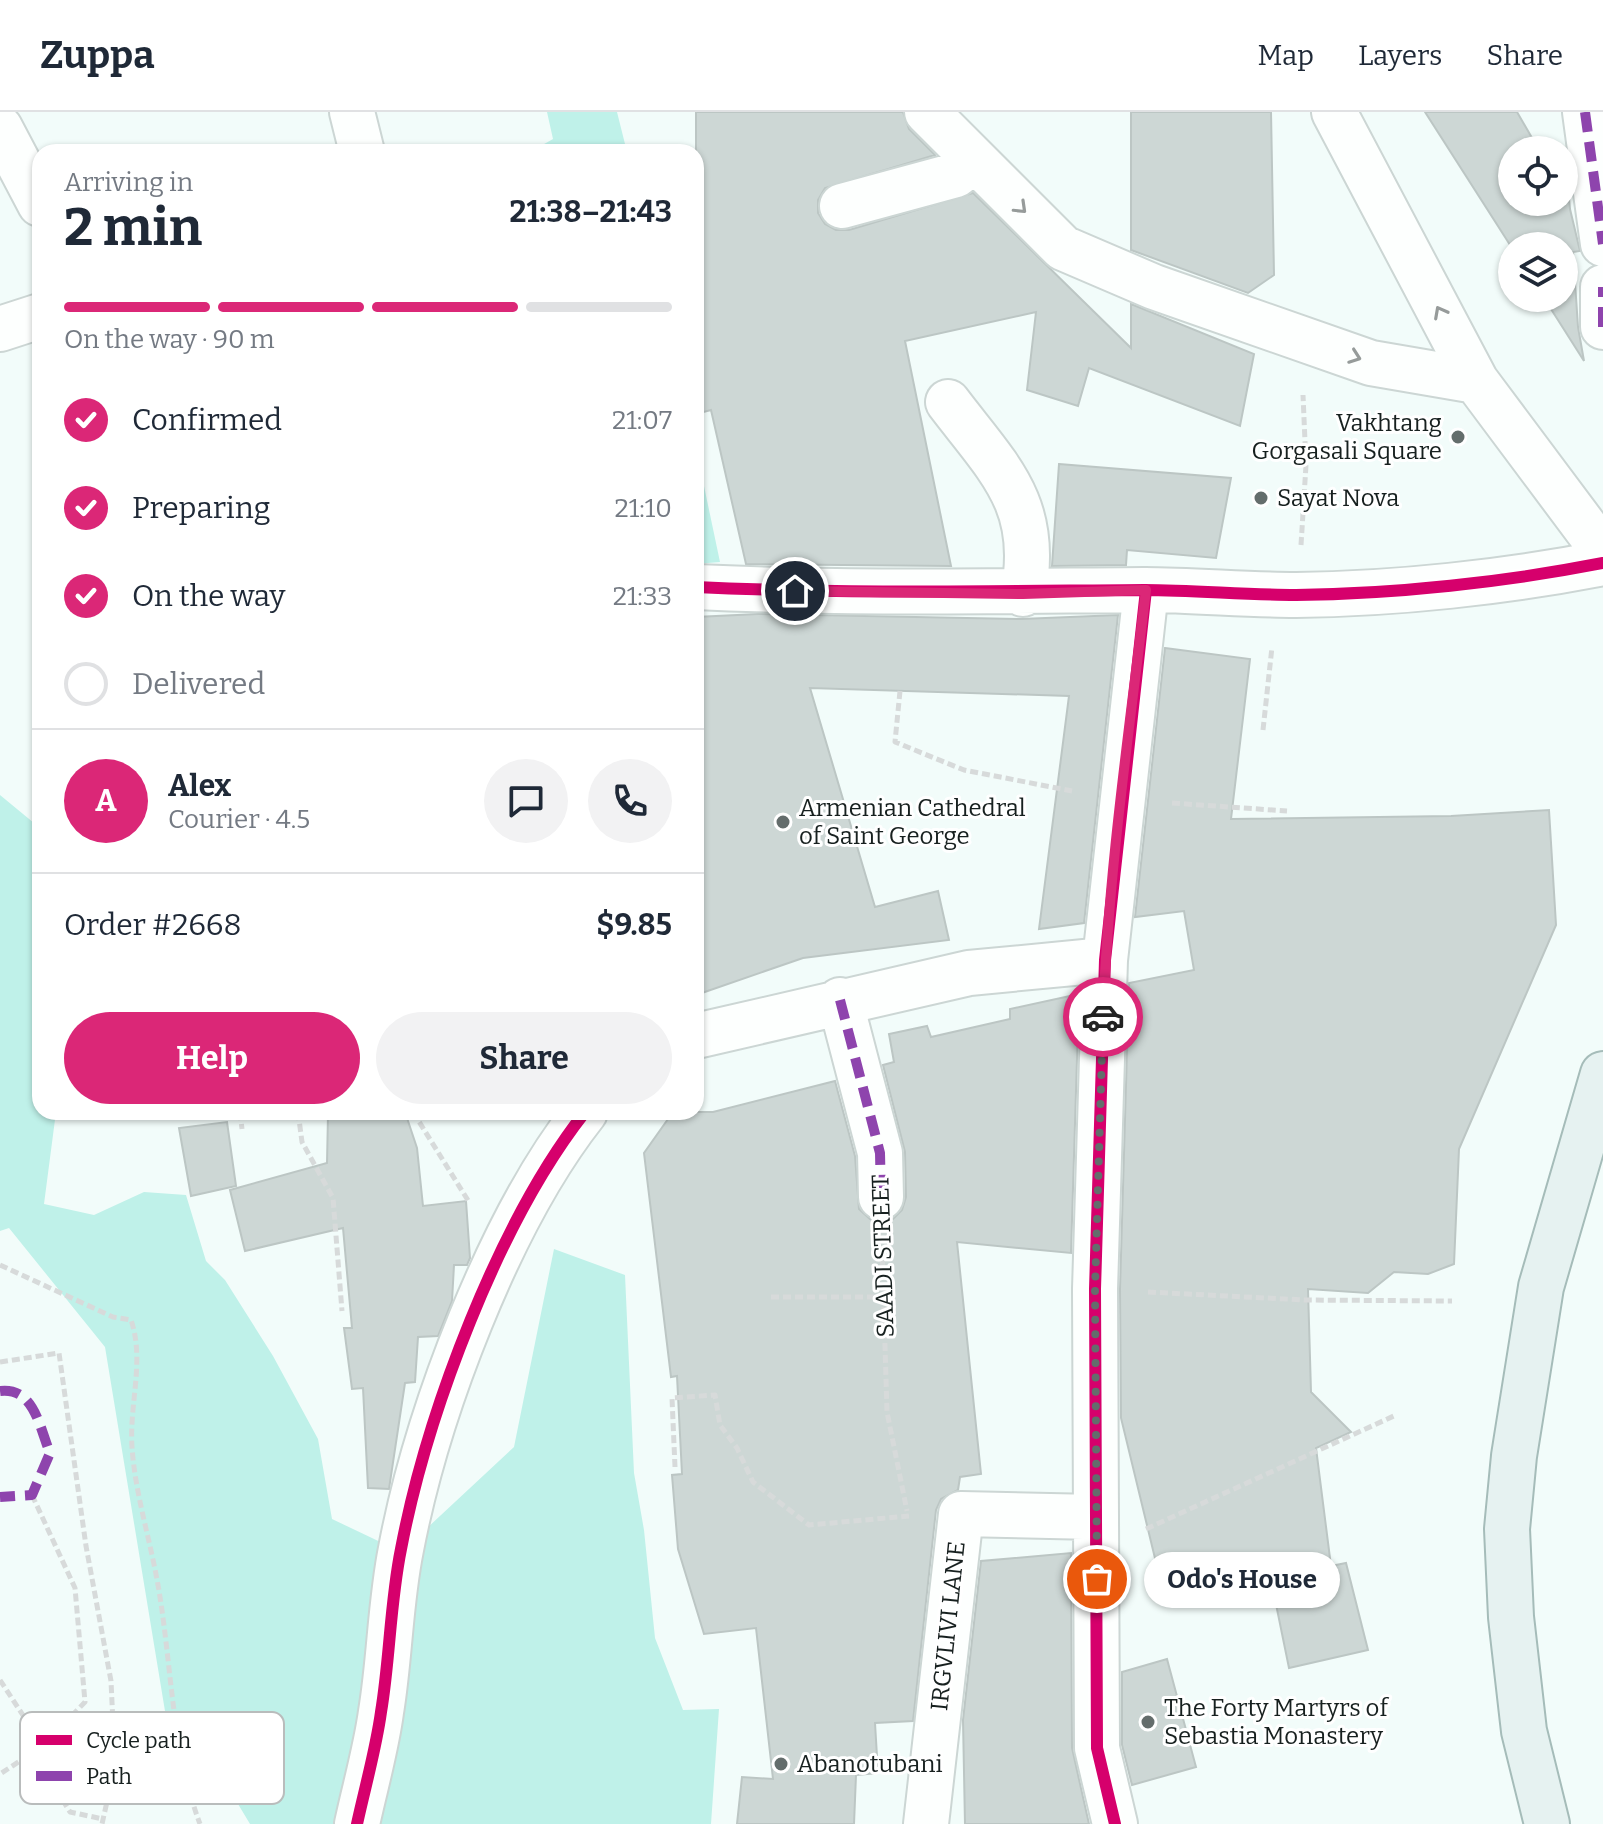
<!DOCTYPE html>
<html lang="en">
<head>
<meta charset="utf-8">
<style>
	body { margin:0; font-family:Bitter,serif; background:#f2f2f3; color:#1f2937; height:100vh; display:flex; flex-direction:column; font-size:30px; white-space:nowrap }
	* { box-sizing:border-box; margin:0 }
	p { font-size:26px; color:#747a83 }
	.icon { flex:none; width:44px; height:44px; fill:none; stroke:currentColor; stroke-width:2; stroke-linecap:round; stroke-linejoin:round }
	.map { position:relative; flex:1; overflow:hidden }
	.panel { position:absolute; left:32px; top:32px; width:672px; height:976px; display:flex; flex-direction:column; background:#fff; border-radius:24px; box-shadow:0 2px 6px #0004 }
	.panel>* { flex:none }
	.buttons { position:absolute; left:1498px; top:24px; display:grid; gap:16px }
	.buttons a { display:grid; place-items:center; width:80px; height:80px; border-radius:50%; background:#fff; box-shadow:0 2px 6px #0004; font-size:40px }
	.pin { position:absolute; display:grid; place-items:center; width:68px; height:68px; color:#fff; margin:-34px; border:4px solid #fff; border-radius:50%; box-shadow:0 2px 8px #0007 }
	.courier { position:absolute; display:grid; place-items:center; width:80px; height:80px; margin:-40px; border:6px solid #db2777; border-radius:50%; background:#fff; color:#222; box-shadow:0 2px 10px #0007 }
	.bubble { position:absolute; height:56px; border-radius:28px; background:#fff; box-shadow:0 2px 6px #0004; font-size:26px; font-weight:700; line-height:56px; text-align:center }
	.head em { font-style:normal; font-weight:700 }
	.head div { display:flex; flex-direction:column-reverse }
	.head { display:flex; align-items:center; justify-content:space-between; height:136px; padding:0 32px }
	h1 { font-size:52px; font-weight:700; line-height:60px }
	.bar { display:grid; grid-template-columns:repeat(4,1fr); gap:12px 8px; align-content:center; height:96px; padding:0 32px }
	.bar i { height:10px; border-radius:6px; background:#e0e1e3 }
	.bar .current { background:#db2777 }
	.bar p { grid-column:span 4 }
	.line { display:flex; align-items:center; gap:20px; padding:0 32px; border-top:2px solid #e0e1e3 }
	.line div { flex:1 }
	.round { display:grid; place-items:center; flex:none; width:84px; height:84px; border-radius:42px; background:#f2f2f3 }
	ol { padding:0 32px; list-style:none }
	li { display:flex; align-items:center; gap:24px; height:88px }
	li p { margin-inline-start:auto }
	li .icon { padding:8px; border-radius:50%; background:#db2777; color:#fff; stroke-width:4 }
	li:last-child { color:#747a83 }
	li i { width:44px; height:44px; border:4px solid #e0e1e3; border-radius:50% }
	.action { display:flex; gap:16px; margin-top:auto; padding:16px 32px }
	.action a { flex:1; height:92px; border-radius:48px; background:#db2777; color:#fff; font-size:32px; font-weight:700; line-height:92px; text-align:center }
	.action a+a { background:#f2f2f3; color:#1f2937 }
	header { display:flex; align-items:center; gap:48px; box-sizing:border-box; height:112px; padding:0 40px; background:#fff; border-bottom:2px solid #e0e1e3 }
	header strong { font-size:38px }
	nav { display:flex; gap:44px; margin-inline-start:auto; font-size:28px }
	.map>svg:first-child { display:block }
	.green { fill:#bff1e9 }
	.building { fill:#cdd7d5; stroke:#bcc6c4; stroke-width:2 }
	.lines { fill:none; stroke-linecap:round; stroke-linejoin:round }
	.minor-casing { stroke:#ccd6d4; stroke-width:48 }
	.major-casing { stroke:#a5bcb9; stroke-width:48 }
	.path { stroke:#d7dada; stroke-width:5; stroke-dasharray:8 4; stroke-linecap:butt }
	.minor { stroke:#fdfffe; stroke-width:44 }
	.major { stroke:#e6f2f1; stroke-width:44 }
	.quiet { stroke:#8e44ad; stroke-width:10; stroke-dasharray:20 10; stroke-linecap:butt }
	.cycleway-casing { stroke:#fff; stroke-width:17 }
	.cycleway { stroke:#d6006c; stroke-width:12 }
	.oneway { stroke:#969b9a }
	.done { stroke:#646d6c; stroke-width:8; stroke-dasharray:0 14.4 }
	.route { stroke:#db2777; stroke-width:10 }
	.poi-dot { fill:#646d6c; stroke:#fff; stroke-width:3 }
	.labels { text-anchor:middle; stroke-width:6; stroke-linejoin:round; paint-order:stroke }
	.poi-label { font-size:24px; fill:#17201f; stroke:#fff; text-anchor:start }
	.street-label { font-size:24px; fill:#17201f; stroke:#fff }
	.key { fill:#fff; stroke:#b9bcbc; stroke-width:2 }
	.key-label { font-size:22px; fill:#17201f }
</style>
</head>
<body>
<header>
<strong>Zuppa</strong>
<nav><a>Map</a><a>Layers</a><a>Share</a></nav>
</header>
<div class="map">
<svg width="1603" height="1712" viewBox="0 0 1603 1712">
	<rect width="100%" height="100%" fill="#f2fcfa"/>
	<path class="green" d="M547 0H617L627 40H530L553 27Z
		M696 336 720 450 696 452Z
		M0 683 40 716V1000H56L44 1092 94 1103 144 1080 186 1083 206 1149 225 1168 273 1244 318 1327 332 1407 393 1436 411 1431 514 1335 554 1137 625 1163 634 1361 644 1418 655 1526 683 1598 719 1597 711 1712H250L235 1687 198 1673 178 1678 105 1235 9 1116 0 1119Z"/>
	<path class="building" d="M696 0H903L909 17 935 43 825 76 818 88V101L825 112 836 118H849L973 81 1131 236V192L1254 242 1240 314 1089 256 1078 294 1027 278 1036 200 905 229 951 454 746 452 711 298 696 302Z
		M1131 0H1271L1274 163 1248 181 1131 138Z
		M1425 0H1517L1539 38H1512V90H1564L1565 43 1570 97 1580 139 1573 140 1578 215 1584 249 1544 186H1564V134L1512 136Z
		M1059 352 1231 366 1216 446 1127 438 1126 453 1052 454Z
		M758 502 1021 507 1118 503 1084 811 1039 817 1069 584 810 576 875 795 938 779 949 828 803 846 696 883V505Z
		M1165 536 1250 547 1231 707 1451 704 1549 698 1556 813 1459 1037 1454 1152 1428 1162 1394 1160 1368 1181 1308 1177 1311 1280 1351 1320 1316 1336 1331 1454 1346 1451 1368 1538 1289 1556 1266 1443 1161 1471 1121 1306 1120 1177 1129 871 1194 858 1184 799 1135 805Z
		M1079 882 1071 1141 957 1130 981 1362 960 1365 958 1378 941 1387 936 1398 913 1609 875 1611 878 1661 856 1663 854 1712H737L742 1665 773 1667 756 1516 704 1522 678 1437 672 1363 682 1362 677 1264 671 1265 644 1041 673 1000H713L835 969 855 1044 859 1097 870 1107 882 1110 893 1107 902 1098 906 1085 905 1040 883 953 894 950 889 922 927 914 931 925 1010 907V897Z
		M369 1000H405L417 1036 423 1094 466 1089 470 1146 467 1153H454L452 1189 438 1224 418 1225 415 1270 405 1271 389 1377 368 1376 363 1276 352 1277 344 1216H352L343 1116 245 1139 230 1078 327 1051 328 1003Z
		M227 1010 236 1074 191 1084 179 1016Z
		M1071 1441 1072 1636 1089 1712H965L963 1608 981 1449Z
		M1167 1547 1196 1655 1132 1673 1122 1633V1560Z"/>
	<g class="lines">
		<defs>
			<path id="minor" d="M352 0 362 40
				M927 0 1063 136 1154 175 1371 251 1476 269
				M1334 0 1476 269 1603 439
				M1585 0 1603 132
				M0 16 40 92
				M842 94 956 63 972 48
				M1603 215V175
				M0 217 40 204
				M948 290C998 356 1041 392 1023 482
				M696 475C845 482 995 479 1144 478 1195 478 1245 483 1296 483 1395 482 1506 470 1603 451
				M840 888 880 1041 881 1085
				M696 924 969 861 1105 848
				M357 1712C365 1675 376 1637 381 1600 390 1546 390 1491 401 1437 427 1301 499 1109 585 1000
				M926 1712 961 1402 1095 1405
				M1115 1712 1097 1636 1095 1177 1105 848 1146 478"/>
			<path id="major" d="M1547 1712 1524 1619 1511 1505 1507 1417 1514 1344 1541 1175 1603 962"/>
		</defs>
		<use href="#minor" class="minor-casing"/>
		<use href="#major" class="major-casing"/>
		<path class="path" d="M1301 433 1306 353 1303 283
			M900 579 895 630 964 658 1072 679
			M1263 618 1272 535
			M1172 691 1287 699
			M240 1000 242 1017
			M298 1000 302 1030 333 1086 342 1199
			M413 1000 469 1090
			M882 1135 887 1300 907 1399
			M0 1153 113 1205 131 1208C145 1248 129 1293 132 1335 135 1381 150 1427 158 1473 172 1553 171 1635 200 1712
			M1148 1180 1305 1188 1452 1189
			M771 1185H884
			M0 1250 59 1241 86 1434 111 1569 115 1654 102 1712
			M675 1355 672 1286 715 1283 720 1313 737 1336 753 1370 809 1413 909 1404
			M32 1383 75 1476 85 1590 43 1634 50 1668 70 1700 103 1707
			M1146 1417 1396 1303
			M0 1568 43 1634 0 1662"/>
		<use href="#minor" class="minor"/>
		<use href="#major" class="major"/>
		<path class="quiet" d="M1585 0 1603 132
			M1603 215V175
			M840 888 880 1041 881 1085
			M0 1279C34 1275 39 1314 50 1341L32 1383 0 1385"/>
		<defs>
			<path id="cycleway" d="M696 475C845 482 995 479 1144 478 1195 478 1245 483 1296 483 1395 482 1506 470 1603 451
				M357 1712C365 1675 376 1637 381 1600 390 1546 390 1491 401 1437 427 1301 499 1109 585 1000
				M1115 1712 1097 1636 1095 1177 1105 848 1146 478"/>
		</defs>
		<use href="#cycleway" class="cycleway-casing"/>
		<use href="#cycleway" class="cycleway"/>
	</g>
	<defs><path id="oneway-chevron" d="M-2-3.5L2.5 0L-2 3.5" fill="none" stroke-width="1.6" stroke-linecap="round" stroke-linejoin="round" transform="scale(2)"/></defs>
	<g class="oneway">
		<use href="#oneway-chevron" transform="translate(1021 96) rotate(44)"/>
		<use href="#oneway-chevron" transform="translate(1440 200) rotate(-118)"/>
		<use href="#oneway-chevron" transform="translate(1355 245) rotate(20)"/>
	</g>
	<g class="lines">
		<path class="done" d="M1097 1467 1095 1177 1103 905"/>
		<path class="route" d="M795 479 1023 482 1146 478C1129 620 1108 762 1103 905"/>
	</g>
	<g class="poi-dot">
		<circle cx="1458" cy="325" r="8"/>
		<circle cx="1261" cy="386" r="8"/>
		<circle cx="783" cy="710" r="8"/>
		<circle cx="1148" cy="1610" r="8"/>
		<circle cx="781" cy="1652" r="8"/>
	</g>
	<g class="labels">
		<g class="poi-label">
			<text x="1442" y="319" text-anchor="end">Vakhtang<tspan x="1442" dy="28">Gorgasali Square</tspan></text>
			<text x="1277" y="394">Sayat Nova</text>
			<text x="799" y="704">Armenian Cathedral<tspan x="799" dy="28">of Saint George</tspan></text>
			<text x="1164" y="1604">The Forty Martyrs of<tspan x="1164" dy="28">Sebastia Monastery</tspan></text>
			<text x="797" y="1660">Abanotubani</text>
		</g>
		<g class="street-label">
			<text transform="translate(883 1144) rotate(-92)" y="8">SAADI STREET</text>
			<text transform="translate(948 1514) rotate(-84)" y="8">IRGVLIVI LANE</text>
		</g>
	</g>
	<rect x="20" y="1600" width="264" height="92" rx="12" class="key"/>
	<rect x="36" y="1623" width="36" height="10" fill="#d6006c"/>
	<rect x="36" y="1659" width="36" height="10" fill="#8e44ad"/>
	<g class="key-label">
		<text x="86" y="1636">Cycle path</text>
		<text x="86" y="1672">Path</text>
	</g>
</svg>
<div class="buttons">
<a><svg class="icon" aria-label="locate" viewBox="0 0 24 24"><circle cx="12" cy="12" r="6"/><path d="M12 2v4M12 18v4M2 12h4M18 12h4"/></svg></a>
<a><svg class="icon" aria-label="layers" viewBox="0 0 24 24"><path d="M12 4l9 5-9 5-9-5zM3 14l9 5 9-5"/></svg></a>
</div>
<div class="pin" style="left:1097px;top:1467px;background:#ea580c"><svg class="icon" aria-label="bag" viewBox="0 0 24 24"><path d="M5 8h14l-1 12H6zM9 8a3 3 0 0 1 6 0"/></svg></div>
<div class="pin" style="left:795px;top:479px;background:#1f2937"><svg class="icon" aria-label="home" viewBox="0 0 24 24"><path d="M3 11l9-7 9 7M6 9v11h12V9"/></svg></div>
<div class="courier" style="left:1103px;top:905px"><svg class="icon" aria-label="car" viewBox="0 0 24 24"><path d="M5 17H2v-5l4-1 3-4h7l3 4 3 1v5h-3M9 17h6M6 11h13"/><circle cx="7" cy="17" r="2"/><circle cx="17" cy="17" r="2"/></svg></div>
<div class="bubble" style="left:1144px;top:1440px;width:196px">Odo's House</div>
<section class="panel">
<div class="head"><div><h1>2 min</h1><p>Arriving in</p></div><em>21:38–21:43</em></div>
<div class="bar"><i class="current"></i><i class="current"></i><i class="current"></i><i></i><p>On the way · 90 m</p></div>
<ol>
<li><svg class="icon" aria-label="check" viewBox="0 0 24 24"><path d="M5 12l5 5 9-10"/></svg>Confirmed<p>21:07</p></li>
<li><svg class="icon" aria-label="check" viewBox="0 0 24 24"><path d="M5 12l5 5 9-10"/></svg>Preparing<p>21:10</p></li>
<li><svg class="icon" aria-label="check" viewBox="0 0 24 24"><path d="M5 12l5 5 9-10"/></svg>On the way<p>21:33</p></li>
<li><i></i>Delivered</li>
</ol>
<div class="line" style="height:144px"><b class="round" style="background:#db2777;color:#fff">A</b><div><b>Alex</b><p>Courier · 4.5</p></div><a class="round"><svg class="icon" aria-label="chat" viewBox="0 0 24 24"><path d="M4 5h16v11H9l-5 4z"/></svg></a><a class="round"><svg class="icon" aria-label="phone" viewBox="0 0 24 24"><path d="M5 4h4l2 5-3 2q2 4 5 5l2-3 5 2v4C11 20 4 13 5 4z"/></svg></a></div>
<div class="line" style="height:104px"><div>Order #2668</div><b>$9.85</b></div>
<div class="action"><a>Help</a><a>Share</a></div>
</section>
</div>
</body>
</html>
